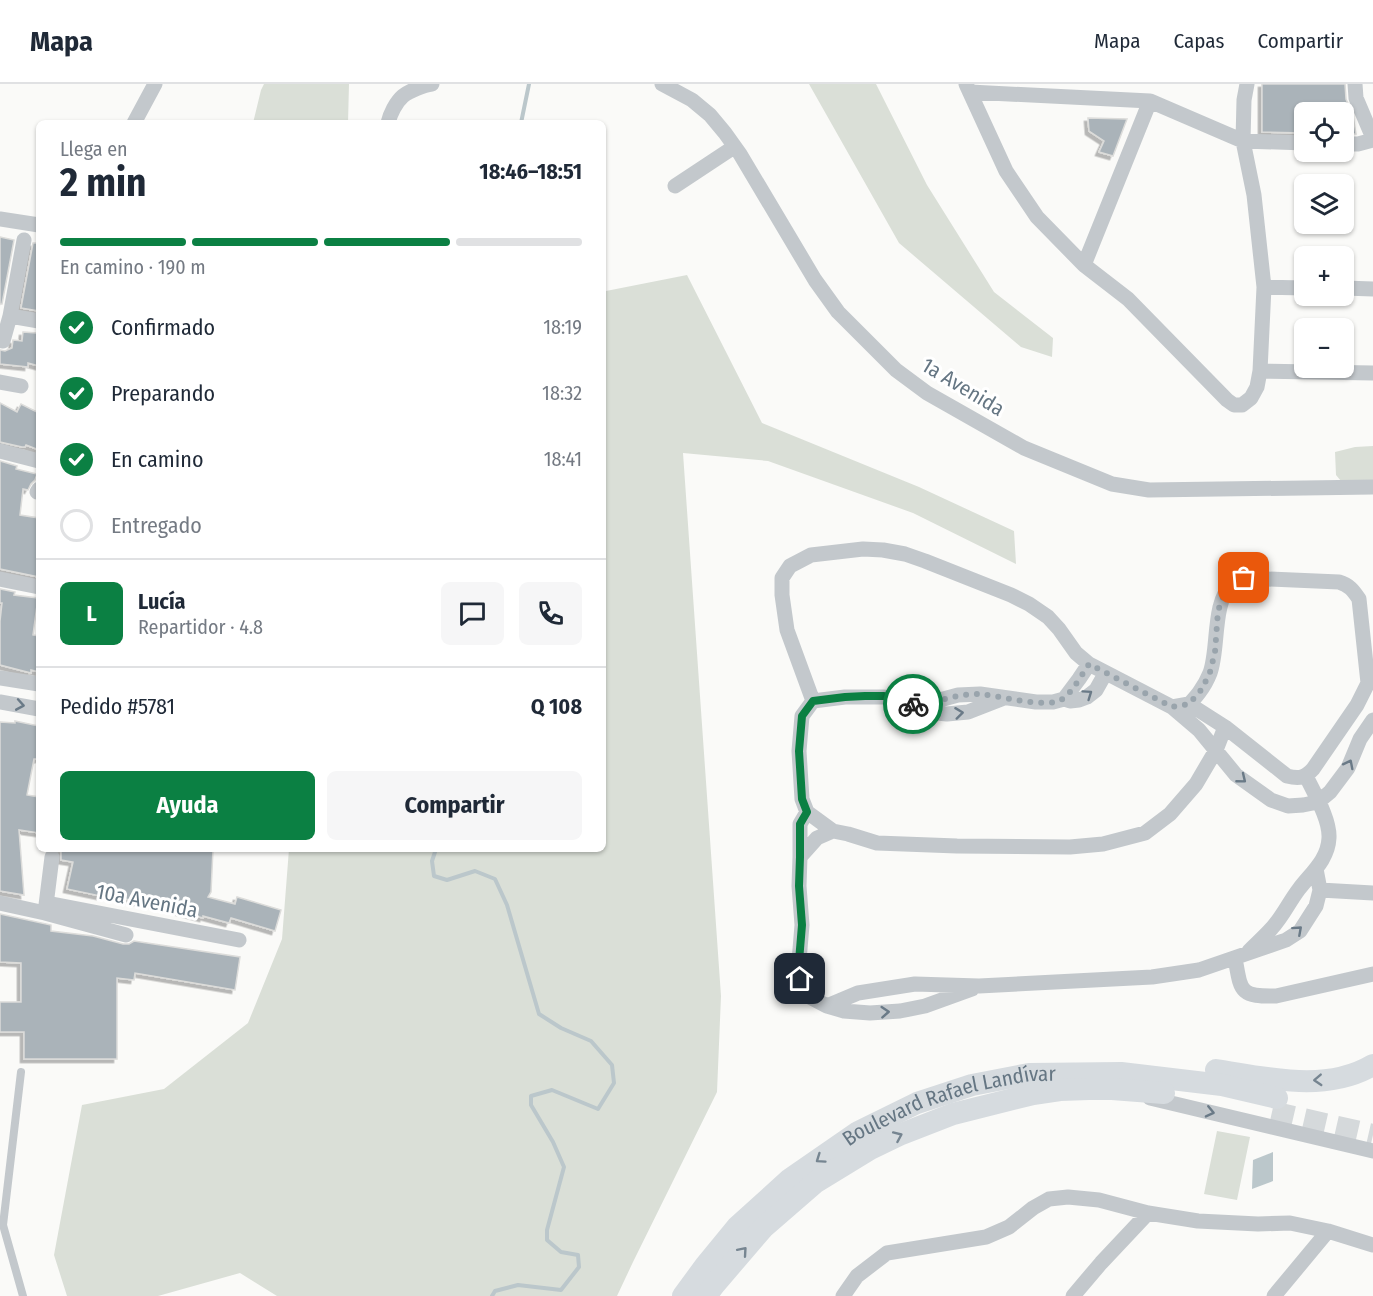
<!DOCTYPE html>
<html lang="es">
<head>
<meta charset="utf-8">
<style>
	body { margin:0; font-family:"Fira Sans Condensed",sans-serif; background:#f6f6f7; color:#1f2937; height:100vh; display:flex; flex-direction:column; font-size:22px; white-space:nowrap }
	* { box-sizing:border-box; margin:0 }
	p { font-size:20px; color:#747a83 }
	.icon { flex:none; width:33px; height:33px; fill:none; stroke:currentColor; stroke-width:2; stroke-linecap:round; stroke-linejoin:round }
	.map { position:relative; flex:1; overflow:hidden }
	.panel { position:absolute; left:36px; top:36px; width:570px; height:732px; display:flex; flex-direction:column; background:#fff; border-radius:9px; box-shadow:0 2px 4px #0004 }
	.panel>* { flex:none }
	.buttons { position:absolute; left:1294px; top:18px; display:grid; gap:12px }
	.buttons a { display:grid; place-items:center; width:60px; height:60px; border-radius:9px; background:#fff; box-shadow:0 2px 4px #0004; font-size:30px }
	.pin { position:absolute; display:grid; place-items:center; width:51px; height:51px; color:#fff; margin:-26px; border-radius:12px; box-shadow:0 3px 9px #0006 }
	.courier { position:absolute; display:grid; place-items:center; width:60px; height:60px; margin:-30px; border:4px solid #0b8043; border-radius:50%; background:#fff; color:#222; box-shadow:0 2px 8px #0007 }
	.summary em { font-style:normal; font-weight:700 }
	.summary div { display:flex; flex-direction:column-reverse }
	.summary { display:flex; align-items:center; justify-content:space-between; height:102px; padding:0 24px }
	h1 { font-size:39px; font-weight:700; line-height:45px }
	.bar { display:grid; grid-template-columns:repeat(4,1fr); gap:9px 6px; align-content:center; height:72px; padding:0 24px }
	.bar i { height:8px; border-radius:4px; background:#e0e1e3 }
	.bar .active { background:#0b8043 }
	.bar p { grid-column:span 4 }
	.line { display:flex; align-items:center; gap:15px; padding:0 24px; border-top:2px solid #e0e1e3 }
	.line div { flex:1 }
	.round { display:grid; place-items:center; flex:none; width:63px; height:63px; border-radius:9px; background:#f6f6f7 }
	ol { padding:0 24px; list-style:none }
	li { display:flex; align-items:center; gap:18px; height:66px }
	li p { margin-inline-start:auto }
	li .icon { padding:6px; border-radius:50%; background:#0b8043; color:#fff; stroke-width:4 }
	li:last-child { color:#747a83 }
	li i { width:33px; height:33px; border:3px solid #e0e1e3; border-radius:50% }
	.cta { display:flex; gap:12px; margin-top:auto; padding:12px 24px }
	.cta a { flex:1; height:69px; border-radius:9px; background:#0b8043; color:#fff; font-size:24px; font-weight:700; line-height:69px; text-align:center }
	.cta a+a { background:#f6f6f7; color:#1f2937 }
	header { display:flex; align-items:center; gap:36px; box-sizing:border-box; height:84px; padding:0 30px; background:#fff; border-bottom:2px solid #e0e1e3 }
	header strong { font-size:28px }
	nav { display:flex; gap:33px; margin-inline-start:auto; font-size:21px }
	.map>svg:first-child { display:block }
	.green { fill:#dadfd7 }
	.water { fill:#bbc7cb }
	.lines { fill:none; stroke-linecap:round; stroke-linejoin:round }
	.stream { stroke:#bbc7cb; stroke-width:4 }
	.building { fill:#aab3b9; stroke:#dcdcda; stroke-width:1.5; filter:url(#shadow) }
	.primary-tunnel { stroke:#d5d9db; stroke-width:22; stroke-dasharray:22 11; stroke-linecap:butt }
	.service { stroke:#c3c8cc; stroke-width:8 }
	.minor { stroke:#c3c8cc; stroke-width:15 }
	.primary { stroke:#d6dbdf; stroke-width:22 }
	.oneway { stroke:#6a7a87 }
	.oneway2 { stroke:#768591 }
	.done { stroke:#99a4ac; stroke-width:6; stroke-dasharray:0 10.8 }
	.route { stroke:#0b8043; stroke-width:8 }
	.labels { text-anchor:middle; stroke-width:6; stroke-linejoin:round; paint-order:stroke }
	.street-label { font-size:21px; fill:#657683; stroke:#fff }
</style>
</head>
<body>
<header>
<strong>Mapa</strong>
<nav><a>Mapa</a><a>Capas</a><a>Compartir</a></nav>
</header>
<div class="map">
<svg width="1373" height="1212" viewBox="0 0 1373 1212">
	<defs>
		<filter id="shadow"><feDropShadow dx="-3.5" dy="3.5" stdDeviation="0" flood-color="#0004"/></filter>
	</defs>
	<rect width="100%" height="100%" fill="#fafaf8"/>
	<path class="green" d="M264 0H349L348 39H253L261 6Z
		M809 0H876L927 101 994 208 1053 254 1052 273 1021 263 899 159Z
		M687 191 762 339 919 403 1014 447 1016 480 913 429 768 377 683 369 721 912 717 1008 633 1178 617 1212H277L240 1189 158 1212H67L54 1171 82 1021 164 1005 248 939 282 855 289 765H603V206L606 207Z
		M1373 362V396L1341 397 1336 391 1335 368 1355 363Z
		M1217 1047 1250 1053 1237 1116 1204 1110Z"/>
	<path class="water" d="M1273 1068V1097L1252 1105 1253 1076Z"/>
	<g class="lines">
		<path class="stream" d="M521 39 529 0
			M436 765 432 777 434 792 447 796 475 787 495 795 507 821 539 930 561 944 591 957 612 981 614 999 598 1025 552 1006 531 1012V1021L553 1058 564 1083 547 1146V1156L561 1168 578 1171 579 1183 561 1206 518 1201 495 1207 492 1212"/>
	</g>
	<path class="building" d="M1262 0H1345L1346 15 1353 32 1356 50H1344V28H1305V49L1262 48Z
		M1088 34 1127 35 1113 72 1099 68 1104 57 1089 47Z
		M0 153 14 156 2 220H0Z
		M33 159H39V227L21 224Z
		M23 248 37 249V253H39V282L28 279V283L0 280V266L5 267 12 264 13 256 22 257Z
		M0 319 17 328 21 320 39 329V366L26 361 25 363H22L0 358Z
		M0 377 17 382 16 385 37 390 35 396 31 400 28 406 23 405 20 431 39 434V493L0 485Z
		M0 505 15 508 14 511 38 514 33 551 39 552V588L31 586V589L0 581V537L2 519H0Z
		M15 637 39 642V675H34L27 711 39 713V749L19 746 24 811 0 807V638L15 639Z
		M61 765H213L211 808 208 813 235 820 237 813 281 826 275 847 231 834 229 839 203 832V834L177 827V824L157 819 156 821 133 817 107 810 105 813 67 805 73 778 61 776Z
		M0 830 51 841V847L93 852 123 860H129L134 857 240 873 235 906 135 889 134 896 117 894V975H24V948H0V918H21V879L0 878Z"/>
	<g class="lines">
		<path class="primary-tunnel" d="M1272 1028 1373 1051"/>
		<path class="service" d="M21 988 3 1141 23 1212"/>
		<path class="minor" d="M662 0 692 16 710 31 725 49 740 70 815 196 838 228 896 286 927 309 1024 364 1112 400 1149 406 1373 403
			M966 0 1006 87 1037 133 1084 181 1128 215 1227 316 1234 321H1242L1251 314 1257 303 1260 287 1264 203 1254 111 1243 57 1244 16 1247 0
			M1355 0 1356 14 1373 54
			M970 8 1150 17 1243 57 1305 59
			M134 39 155 0
			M388 39C390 30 396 18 403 12 409 7 424 1 432 0
			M1344 60H1358L1373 56
			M675 102 734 63
			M0 135 39 141
			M1084 181 1150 17
			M1264 203 1305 204
			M1344 204 1373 205
			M10 232 39 237
			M3 257 10 232 24 156
			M1260 287 1373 289
			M0 298 21 302
			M0 367 39 377
			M37 408 39 405
			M0 495 39 503
			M0 594 39 600
			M1004 614 968 628 947 630 927 628 914 621 884 613H845L813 617 802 632 799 667 802 715 807 728 833 747 848 750 877 759 957 762 1070 763 1103 760 1145 749 1170 730 1196 700 1216 666 1225 643
			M1064 615 1079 595 1089 580
			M813 617 787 546 782 511V494L790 482 811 471 863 465 883 466 905 470 925 477 1011 511 1029 520 1048 533 1059 545 1076 569 1089 580 1172 623 1199 646 1236 691 1271 716 1288 722 1303 721 1318 718 1330 708 1348 684 1360 655 1373 636
			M0 618 39 625
			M914 621 936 617 958 611 980 610 1036 618H1053L1064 615 1070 617 1079 616 1087 613 1096 606 1105 590
			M1172 623 1189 620 1225 643 1287 692C1299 695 1305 694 1313 685L1357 621 1368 599 1359 515C1353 506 1349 501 1339 498L1244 494C1241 496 1235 498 1232 500 1212 518 1219 565 1210 589 1203 607 1192 617 1180 630
			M807 728 800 740V773L799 802 802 841 799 877 800 895 808 912 827 922 844 927 870 929 900 927 925 922 972 905
			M52 773 45 829 126 851
			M800 773 817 754 833 747
			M1320 806 1373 809
			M0 819 45 829
			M47 819 239 856
			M1249 867C1257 859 1265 852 1272 844 1283 832 1289 818 1299 805 1311 789 1328 776 1329 754 1330 735 1314 709 1306 692
			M1235 874C1241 907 1239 913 1276 912L1373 890
			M827 922 858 909 915 900 979 902 1152 893 1199 886 1286 856 1300 847 1316 822 1320 806 1316 785
			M1150 1014 1373 1067
			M843 1212 857 1192 887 1169 986 1153 1009 1143 1033 1124 1049 1115 1068 1113 1099 1116 1148 1129 1198 1137 1258 1140 1290 1139 1328 1147 1373 1161
			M1073 1212 1101 1179 1148 1129
			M1274 1212 1328 1147"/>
		<g class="primary">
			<path d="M1216 986C1268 994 1326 1009 1373 981"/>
			<path id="s1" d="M683 1212 705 1182 737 1143 790 1095 858 1048 917 1019 972 1001 1029 990 1121 989 1222 1001 1277 1014"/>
			<path d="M706 1212 715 1200 763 1144 816 1098 870 1065 899 1051 953 1030 1033 1010 1060 1006 1089 1005H1112L1164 1009"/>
		</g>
	</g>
	<defs><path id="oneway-chevron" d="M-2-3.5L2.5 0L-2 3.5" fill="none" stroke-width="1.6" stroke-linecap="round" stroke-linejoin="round" transform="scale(1.5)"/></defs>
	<g class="oneway">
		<use href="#oneway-chevron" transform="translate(1088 610) rotate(-35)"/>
		<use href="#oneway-chevron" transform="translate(20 621) rotate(10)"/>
		<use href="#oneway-chevron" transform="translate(959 629) rotate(-7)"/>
		<use href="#oneway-chevron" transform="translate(1349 680) rotate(-63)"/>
		<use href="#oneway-chevron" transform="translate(1242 695) rotate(39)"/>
		<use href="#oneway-chevron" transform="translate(1298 846) rotate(-42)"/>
		<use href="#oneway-chevron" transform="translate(885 928) rotate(-4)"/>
		<use href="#oneway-chevron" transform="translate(1210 1028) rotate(13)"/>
	</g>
	<g class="oneway2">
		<use href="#oneway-chevron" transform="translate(1318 996) rotate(177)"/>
		<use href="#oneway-chevron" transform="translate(898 1052) rotate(-24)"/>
		<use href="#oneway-chevron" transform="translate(820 1075) rotate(145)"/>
		<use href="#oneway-chevron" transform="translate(743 1167) rotate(-49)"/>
	</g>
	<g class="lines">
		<path class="done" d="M913 620C935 620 954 610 977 610 997 610 1048 627 1064 614 1072 608 1083 589 1089 580L1172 623 1189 620 1202 605 1210 588 1215 568 1218 527 1223 513 1232 500 1244 494"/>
		<path class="route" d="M800 895 799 877 802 841 799 802 800 773V740L807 728 802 715 799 667 802 632 813 617 845 613 865 612H884L913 620"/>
	</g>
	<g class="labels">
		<g class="street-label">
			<text transform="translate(963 303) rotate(31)" y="7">1a Avenida</text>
			<text transform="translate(147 817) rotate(11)" y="7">10a Avenida</text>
			<text dy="7" stroke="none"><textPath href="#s1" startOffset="338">Boulevard Rafael Landívar</textPath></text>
		</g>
	</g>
</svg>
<div class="buttons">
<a><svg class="icon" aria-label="locate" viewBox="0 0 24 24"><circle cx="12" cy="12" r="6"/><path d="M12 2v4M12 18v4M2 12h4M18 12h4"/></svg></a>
<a><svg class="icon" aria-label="layers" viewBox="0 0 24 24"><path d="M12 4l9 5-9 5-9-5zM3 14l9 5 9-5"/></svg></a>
<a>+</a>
<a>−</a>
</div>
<div class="pin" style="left:1244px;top:494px;background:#ea580c"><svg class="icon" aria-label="bag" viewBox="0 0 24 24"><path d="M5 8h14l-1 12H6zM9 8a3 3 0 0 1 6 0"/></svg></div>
<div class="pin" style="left:800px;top:895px;background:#1f2937"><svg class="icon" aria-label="home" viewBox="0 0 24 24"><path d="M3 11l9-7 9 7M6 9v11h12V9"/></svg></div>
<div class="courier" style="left:913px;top:620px"><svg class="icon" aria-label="bike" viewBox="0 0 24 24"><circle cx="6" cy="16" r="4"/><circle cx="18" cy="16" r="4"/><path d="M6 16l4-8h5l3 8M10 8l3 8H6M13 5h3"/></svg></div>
<section class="panel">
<div class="summary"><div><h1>2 min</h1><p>Llega en</p></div><em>18:46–18:51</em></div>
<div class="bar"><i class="active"></i><i class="active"></i><i class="active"></i><i></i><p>En camino · 190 m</p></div>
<ol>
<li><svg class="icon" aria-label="check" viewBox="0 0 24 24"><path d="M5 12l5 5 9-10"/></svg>Confirmado<p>18:19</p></li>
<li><svg class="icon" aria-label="check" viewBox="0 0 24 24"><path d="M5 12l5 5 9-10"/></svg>Preparando<p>18:32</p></li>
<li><svg class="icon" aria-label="check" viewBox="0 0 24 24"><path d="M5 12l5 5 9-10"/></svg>En camino<p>18:41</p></li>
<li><i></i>Entregado</li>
</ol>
<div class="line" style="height:108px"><b class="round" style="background:#0b8043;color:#fff">L</b><div><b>Lucía</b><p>Repartidor · 4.8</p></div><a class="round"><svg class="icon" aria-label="chat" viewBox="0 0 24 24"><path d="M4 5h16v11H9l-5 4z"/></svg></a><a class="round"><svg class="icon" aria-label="phone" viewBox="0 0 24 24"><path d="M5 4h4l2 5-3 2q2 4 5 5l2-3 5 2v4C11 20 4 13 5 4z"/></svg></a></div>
<div class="line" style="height:78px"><div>Pedido #5781</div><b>Q 108</b></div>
<div class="cta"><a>Ayuda</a><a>Compartir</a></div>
</section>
</div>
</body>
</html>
